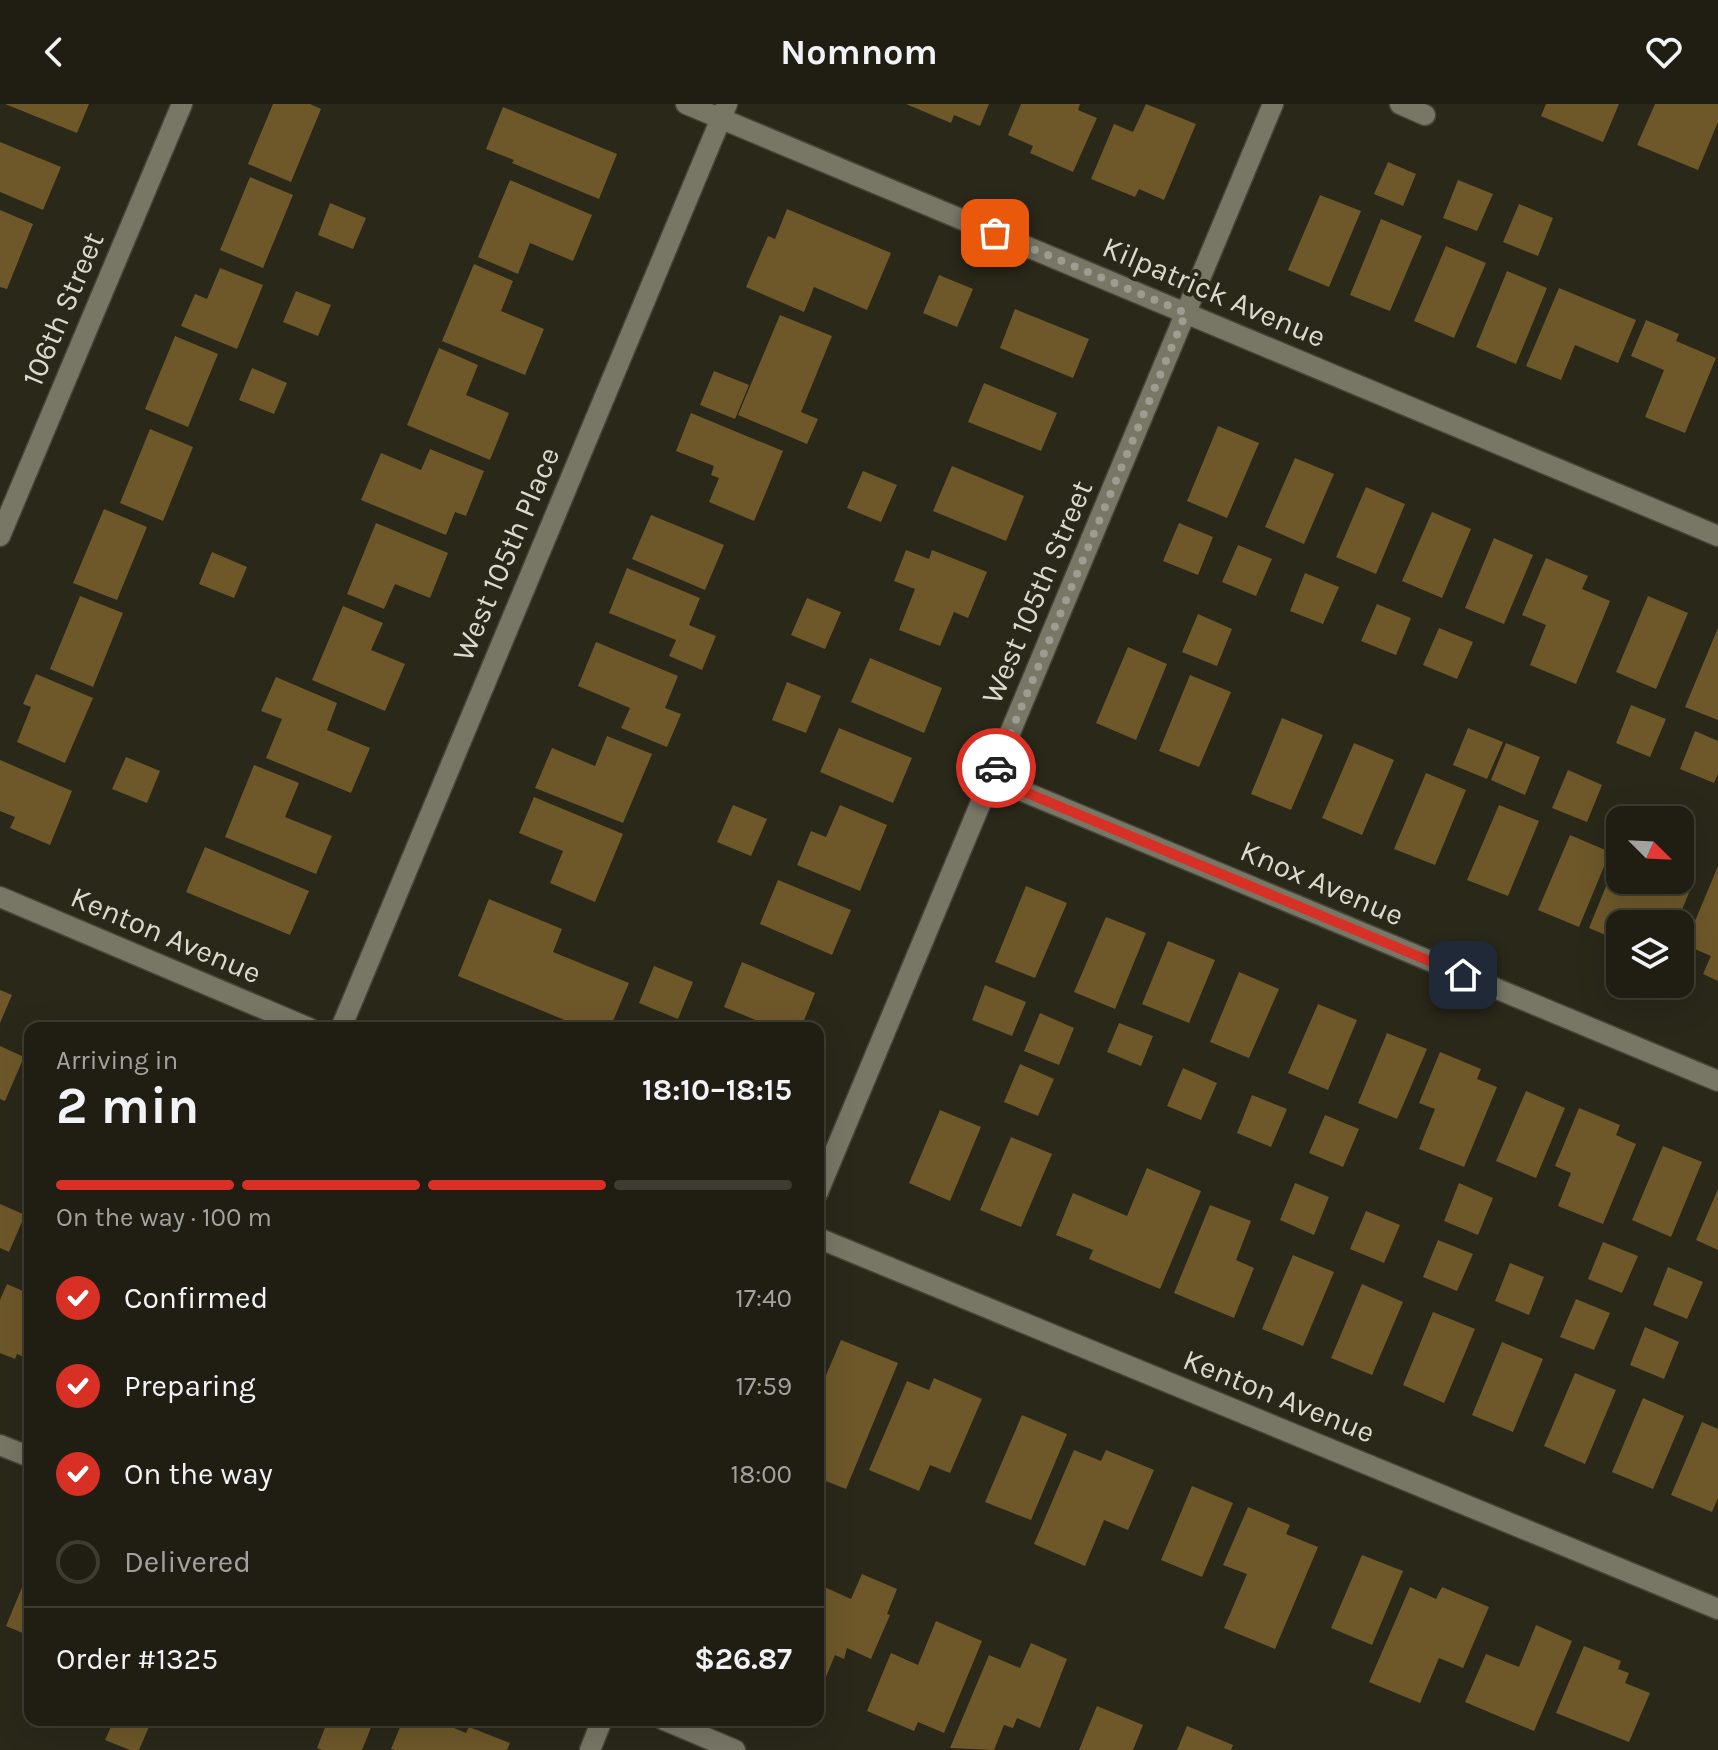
<!DOCTYPE html>
<html lang="en">
<head>
<meta charset="utf-8">
<style>
	body { margin:0; font-family:Karla,sans-serif; background:#2d2b21; color:#f1f3f6; height:100vh; display:flex; flex-direction:column; font-size:30px; white-space:nowrap }
	* { box-sizing:border-box; margin:0 }
	p { font-size:26px; color:#a2a2a0 }
	.icon { flex:none; width:44px; height:44px; fill:none; stroke:currentColor; stroke-width:2; stroke-linecap:round; stroke-linejoin:round }
	.map { position:relative; flex:1; overflow:hidden }
	.drawer { position:absolute; left:24px; top:918px; width:800px; height:704px; display:flex; flex-direction:column; background:#201e13; border-radius:16px; box-shadow:0 8px 32px #0002,0 0 0 2px #3d3c33 }
	.drawer>* { flex:none }
	.needle { width:52px; rotate:114deg }
	.fabs { position:absolute; left:1606px; top:702px; display:grid; gap:16px }
	.fabs a { display:grid; place-items:center; width:88px; height:88px; border-radius:16px; background:#201e13; box-shadow:0 8px 32px #0002,0 0 0 2px #3d3c33; font-size:40px }
	.pin { position:absolute; display:grid; place-items:center; width:68px; height:68px; color:#fff; margin:-34px; border-radius:16px; box-shadow:0 4px 12px #0006 }
	.courier { position:absolute; display:grid; place-items:center; width:80px; height:80px; margin:-40px; border:6px solid #d93025; border-radius:50%; background:#fff; color:#222; box-shadow:0 2px 10px #0007 }
	.head em { font-style:normal; font-weight:700 }
	.head div { display:flex; flex-direction:column-reverse }
	.head { display:flex; align-items:center; justify-content:space-between; height:136px; padding:0 32px }
	h1 { font-size:52px; font-weight:700; line-height:60px }
	.bar { display:grid; grid-template-columns:repeat(4,1fr); gap:12px 8px; align-content:center; height:96px; padding:0 32px }
	.bar i { height:10px; border-radius:6px; background:#3d3c33 }
	.bar .active { background:#d93025 }
	.bar p { grid-column:span 4 }
	.line { display:flex; align-items:center; gap:20px; padding:0 32px; border-top:2px solid #3d3c33 }
	.line div { flex:1 }
	ol { padding:0 32px; list-style:none }
	li { display:flex; align-items:center; gap:24px; height:88px }
	li p { margin-inline-start:auto }
	li .icon { padding:8px; border-radius:50%; background:#d93025; color:#fff; stroke-width:4 }
	li:last-child { color:#a2a2a0 }
	li i { width:44px; height:44px; border:4px solid #3d3c33; border-radius:50% }
	header { display:flex; justify-content:space-between; align-items:center; height:104px; padding:0 32px; background:#201e13; font-size:36px; font-weight:700 }
	.map>svg:first-child { display:block }
	.building { fill:#6e582a }
	.lines { fill:none; stroke-linecap:round; stroke-linejoin:round }
	.minor-casing { stroke:#464539; stroke-width:23 }
	.minor { stroke:#787665; stroke-width:20 }
	.done { stroke:#9d9c90; stroke-width:8; stroke-dasharray:0 14.4 }
	.route { stroke:#d93025; stroke-width:10 }
	.labels { text-anchor:middle; stroke-width:8; stroke-linejoin:round; paint-order:stroke }
	.street-label { font-size:30px; fill:#dbdad0; stroke:#2a2819 }
</style>
</head>
<body>
<header><svg class="icon" aria-label="back" viewBox="0 0 24 24"><path d="M15 5l-7 7 7 7"/></svg>Nomnom<svg class="icon" aria-label="heart" viewBox="0 0 24 24"><path d="M12 20l-8-8c-3-5 5-10 8-4 3-6 11-1 8 4z"/></svg></header>
<div class="map">
<svg width="1718" height="1646" viewBox="0 0 1718 1646">
	<rect width="100%" height="100%" fill="#2a2819"/>
	<path class="building" d="M5 0H89L77 29Z
		M273 0H310L321 5 291 78 248 60Z
		M906 0H989L980 22 954 11 951 19Z
		M1021 0H1080L1078 6 1097 14 1073 68 1030 49 1033 42 1008 31Z
		M1146 0 1196 20 1164 96 1139 85 1135 93 1091 75 1114 20 1133 28Z
		M1546 0H1619L1603 38 1541 12Z
		M1655 0H1718V18L1698 66 1637 41Z
		M503 3 617 50 599 95 512 59 514 56 486 45Z
		M0 38 61 63 43 106 0 88Z
		M1388 58 1416 70 1403 102 1374 90Z
		M250 73 293 91 263 164 220 146Z
		M510 76 592 111 573 157 530 139 518 170 478 153Z
		M1458 76 1493 90 1477 127 1443 114Z
		M1320 91 1361 107 1329 183 1288 166Z
		M330 99 366 114 353 145 318 131Z
		M1519 100 1553 114 1538 152 1503 138Z
		M787 105 891 149 867 206 814 183 804 208 746 183 768 132 775 135Z
		M0 106 33 120 7 185 0 183Z
		M1381 115 1422 132 1390 207 1350 191Z
		M1446 142 1486 159 1454 234 1414 217Z
		M474 160 513 177 501 207 544 225 525 271 442 237Z
		M220 164 263 181 237 245 181 222 195 190 207 195Z
		M1507 167 1547 184 1516 260 1476 243Z
		M939 171 973 185 957 223 923 209Z
		M1559 184 1636 216 1618 259 1575 241 1561 276 1526 262Z
		M296 187 331 201 318 232 283 218Z
		M1015 205 1089 235 1073 274 1000 244Z
		M780 211 832 232 801 308 818 315 807 340 738 311Z
		M1646 216 1679 230 1676 237 1716 254 1685 329 1645 313 1664 266 1631 252Z
		M175 232 218 250 188 323 145 305Z
		M439 244 478 261 466 291 509 309 490 356 407 321Z
		M252 264 287 279 274 310 239 296Z
		M714 267 749 281 735 315 700 301Z
		M984 279 1057 309 1041 347 968 318Z
		M691 309 783 347 754 417 709 398 719 374 711 371 714 362 676 347Z
		M1218 322 1259 339 1227 414 1187 397Z
		M150 325 193 343 163 417 120 399Z
		M430 345 484 367 466 412 455 408 446 431 361 396 381 349 421 366Z
		M1295 354 1334 370 1304 440 1265 423Z
		M952 362 1024 392 1006 437 933 407Z
		M863 367 897 381 881 418 847 404Z
		M1366 383 1405 400 1376 470 1336 453Z
		M104 405 147 423 117 496 73 479Z
		M1432 408 1471 425 1442 494 1402 477Z
		M651 411 724 441 705 486 632 455Z
		M376 419 448 449 430 494 395 480 384 505 347 490Z
		M1179 419 1213 433 1198 471 1163 457Z
		M1494 434 1533 451 1504 520 1465 504Z
		M1238 441 1272 455 1256 492 1222 478Z
		M906 446 929 455 932 446 987 468 968 514 954 508 940 542 899 526 915 485 894 477Z
		M212 448 247 463 234 494 199 480Z
		M1546 454 1588 472 1582 485 1610 497 1576 580 1530 561 1546 521 1522 511Z
		M627 464 700 494 689 521 716 532 702 566 669 552 676 536 609 509Z
		M1305 469 1339 483 1323 520 1290 507Z
		M80 492 123 509 93 583 50 565Z
		M1648 492 1688 509 1656 585 1616 568Z
		M807 494 841 508 825 545 791 531Z
		M1377 500 1411 514 1396 551 1361 537Z
		M343 502 383 519 371 546 405 560 385 607 312 576Z
		M1198 510 1232 525 1217 562 1182 548Z
		M1439 524 1473 538 1457 575 1423 561Z
		M1718 524V616L1685 603Z
		M596 538 678 572 665 604 681 610 667 643 621 624 630 604 578 582Z
		M1128 543 1167 560 1136 636 1096 619Z
		M870 554 942 584 924 629 851 598Z
		M36 570 93 594 65 659 17 638 31 603 23 600Z
		M1190 571 1231 588 1199 663 1159 647Z
		M276 573 337 599 327 626 370 644 351 689 266 654 282 615 261 607Z
		M787 578 821 592 806 629 772 616Z
		M1631 601 1666 615 1650 653 1616 639Z
		M1282 614 1323 631 1291 706 1251 690Z
		M839 624 912 654 893 699 820 668Z
		M1468 624 1503 638 1487 675 1453 661Z
		M1695 627 1718 637V670L1714 679 1680 665Z
		M607 632 652 650 623 719 535 684 552 644 595 662Z
		M1354 639 1394 656 1362 731 1322 714Z
		M1506 639 1540 653 1525 691 1491 676Z
		M126 653 160 667 147 699 112 685Z
		M0 656 72 687 50 741 10 724 15 713 0 707Z
		M254 661 299 679 285 713 332 732 316 770 225 733Z
		M1568 666 1602 681 1587 718 1552 704Z
		M1426 669 1466 686 1435 761 1394 745Z
		M534 693 623 730 595 798 550 779 563 747 519 729Z
		M733 701 767 715 751 752 717 738Z
		M840 701 887 721 860 787 797 761 811 727 826 733Z
		M1499 701 1539 717 1508 792 1467 776Z
		M1570 731 1610 748 1579 823 1538 806Z
		M205 743 309 787 290 831 186 788Z
		M1620 748V776H1680V774L1693 779 1676 820H1662L1638 810 1634 820H1620V837L1589 824Z
		M1718 762V877L1703 870 1711 852 1685 841Z
		M778 776 851 806 832 851 760 820Z
		M1026 782 1067 799 1035 874 995 858Z
		M489 795 562 825 553 848 629 879 610 924H584L458 872Z
		M1106 813 1146 829 1115 905 1074 888Z
		M1168 837 1215 856 1189 919 1142 900Z
		M742 858 815 889 801 924H775L724 903Z
		M654 862 693 878 678 915 639 899Z
		M1239 868 1279 885 1249 954 1210 938Z
		M985 881 1026 898 1012 932 972 916Z
		M0 886 12 891 0 919Z
		M1318 900 1357 916 1328 986 1288 969Z
		M1040 909 1074 924 1059 961 1024 947Z
		M1119 919 1153 932 1141 962 1107 948Z
		M1387 929 1427 945 1397 1015 1358 999Z
		M0 942 24 953 5 997 0 995Z
		M1440 948 1481 965 1477 975 1497 983 1464 1063 1419 1045 1435 1005 1419 999Z
		M1020 960 1054 975 1038 1012 1004 998Z
		M1183 964 1217 979 1201 1016 1167 1002Z
		M1526 987 1565 1004 1536 1074 1496 1057Z
		M1252 991 1287 1005 1271 1043 1237 1029Z
		M1579 1004 1620 1021 1616 1031 1636 1040 1603 1120 1558 1102 1571 1069 1555 1062Z
		M940 1006 981 1023 950 1097 909 1079Z
		M1325 1011 1359 1025 1343 1063 1309 1049Z
		M1011 1033 1052 1050 1021 1123 980 1106Z
		M1663 1042 1702 1058 1671 1133 1632 1116Z
		M1147 1064 1201 1087 1160 1185 1089 1155 1093 1146 1056 1131 1073 1089 1127 1112Z
		M1295 1079 1329 1093 1314 1131 1280 1116Z
		M1459 1079 1493 1094 1478 1131 1444 1117Z
		M1718 1085V1146L1696 1136Z
		M0 1100 25 1111 9 1148 0 1144Z
		M1210 1101 1251 1117 1236 1156 1254 1164 1234 1214 1174 1189Z
		M1366 1107 1400 1121 1384 1159 1350 1145Z
		M1438 1136 1473 1150 1457 1187 1423 1173Z
		M1603 1138 1638 1152 1622 1189 1588 1175Z
		M1293 1151 1334 1168 1303 1242 1262 1225Z
		M1510 1159 1544 1173 1529 1211 1495 1197Z
		M1668 1163 1703 1178 1687 1215 1653 1201Z
		M7 1180 30 1190V1256L17 1250 15 1255 0 1249V1196Z
		M1362 1180 1403 1198 1372 1271 1331 1254Z
		M1576 1195 1610 1209 1594 1246 1560 1233Z
		M1433 1208 1475 1225 1444 1299 1403 1281Z
		M1645 1223 1679 1238 1664 1275 1630 1261Z
		M841 1236 898 1259 846 1385 818 1374V1290Z
		M1502 1238 1543 1255 1513 1328 1472 1311Z
		M1575 1269 1616 1286 1585 1360 1544 1342Z
		M934 1274 982 1295 950 1369 930 1361 919 1387 869 1366 907 1277 929 1286Z
		M1643 1294 1684 1312 1653 1385 1612 1368Z
		M1022 1311 1067 1330 1031 1416 985 1398Z
		M1702 1318 1718 1325V1394L1712 1408 1671 1391Z
		M1074 1346 1101 1357 1106 1346 1154 1366 1128 1426 1104 1416 1085 1462 1034 1440Z
		M1192 1382 1233 1399 1202 1473 1161 1456Z
		M1248 1403 1290 1421 1286 1430 1318 1443 1275 1545 1224 1524 1247 1470 1223 1461Z
		M1362 1451 1403 1467 1372 1541 1331 1524Z
		M30 1464V1532L6 1522Z
		M862 1470 897 1485 887 1510 890 1511 871 1555 847 1544 844 1555 835 1551 818 1592V1486L820 1481 851 1495Z
		M1410 1483 1436 1495 1442 1483 1489 1503 1463 1564 1439 1554 1420 1599 1369 1578Z
		M936 1517 982 1537 944 1629 918 1618 914 1627 867 1607 891 1549 918 1561Z
		M1536 1521 1572 1537 1534 1627 1465 1598 1486 1550 1519 1563Z
		M1031 1539 1067 1555 1040 1624 1017 1614 1013 1624 1004 1621 994 1646 950 1644 989 1551 1020 1564Z
		M1584 1542 1621 1557 1618 1565 1629 1569 1625 1579 1650 1589 1629 1638 1556 1609Z
		M1097 1602 1143 1621 1133 1646H1079Z
		M114 1616H152L139 1646H130L105 1636Z
		M328 1616H374L362 1646H322L317 1644Z
		M403 1616H435L466 1629 469 1623 510 1639 507 1646H395L391 1645Z
		M1187 1622 1233 1641 1231 1646H1177Z"/>
	<g class="lines">
		<defs>
			<path id="minor" d="M686 0 1718 432
				M1400 0 1425 11
				M0 432 182 0
				M991 674 1718 977
				M0 793 309 924
				M341 924 727 0
				M818 1088 1273 0
				M818 1134 1718 1505
				M0 1341 30 1353
				M664 1616 735 1646
				M590 1646 602 1616"/>
		</defs>
		<use href="#minor" class="minor-casing"/>
		<use href="#minor" class="minor"/>
	</g>
	<g class="lines">
		<path class="done" d="M995 129 1186 209 996 664"/>
		<path class="route" d="M996 664 991 674 1463 871"/>
	</g>
	<g class="labels">
		<g class="street-label">
			<text transform="translate(1214 188) rotate(23)" y="10">Kilpatrick Avenue</text>
			<text transform="translate(63 205) rotate(-67)" y="10">106th Street</text>
			<text transform="translate(506 450) rotate(-67)" y="10">West 105th Place</text>
			<text transform="translate(1037 488) rotate(-67)" y="10">West 105th Street</text>
			<text transform="translate(1322 779) rotate(23)" y="10">Knox Avenue</text>
			<text transform="translate(166 831) rotate(23)" y="10">Kenton Avenue</text>
			<text transform="translate(1279 1292) rotate(22)" y="10">Kenton Avenue</text>
		</g>
	</g>
</svg>
<div class="fabs">
<a><svg class="needle" viewBox="-14 -14 28 28"><path d="M0-13l5 13h-10z" fill="#e53935"/><path d="M0 13l5-13h-10z" fill="#a2a2a0"/></svg></a>
<a><svg class="icon" aria-label="layers" viewBox="0 0 24 24"><path d="M12 4l9 5-9 5-9-5zM3 14l9 5 9-5"/></svg></a>
</div>
<div class="pin" style="left:995px;top:129px;background:#ea580c"><svg class="icon" aria-label="bag" viewBox="0 0 24 24"><path d="M5 8h14l-1 12H6zM9 8a3 3 0 0 1 6 0"/></svg></div>
<div class="pin" style="left:1463px;top:871px;background:#1f2937"><svg class="icon" aria-label="home" viewBox="0 0 24 24"><path d="M3 11l9-7 9 7M6 9v11h12V9"/></svg></div>
<div class="courier" style="left:996px;top:664px"><svg class="icon" aria-label="car" viewBox="0 0 24 24"><path d="M5 17H2v-5l4-1 3-4h7l3 4 3 1v5h-3M9 17h6M6 11h13"/><circle cx="7" cy="17" r="2"/><circle cx="17" cy="17" r="2"/></svg></div>
<section class="drawer">
<div class="head"><div><h1>2 min</h1><p>Arriving in</p></div><em>18:10–18:15</em></div>
<div class="bar"><i class="active"></i><i class="active"></i><i class="active"></i><i></i><p>On the way · 100 m</p></div>
<ol>
<li><svg class="icon" aria-label="check" viewBox="0 0 24 24"><path d="M5 12l5 5 9-10"/></svg>Confirmed<p>17:40</p></li>
<li><svg class="icon" aria-label="check" viewBox="0 0 24 24"><path d="M5 12l5 5 9-10"/></svg>Preparing<p>17:59</p></li>
<li><svg class="icon" aria-label="check" viewBox="0 0 24 24"><path d="M5 12l5 5 9-10"/></svg>On the way<p>18:00</p></li>
<li><i></i>Delivered</li>
</ol>
<div class="line" style="height:104px"><div>Order #1325</div><b>$26.87</b></div>
</section>
</div>
</body>
</html>
